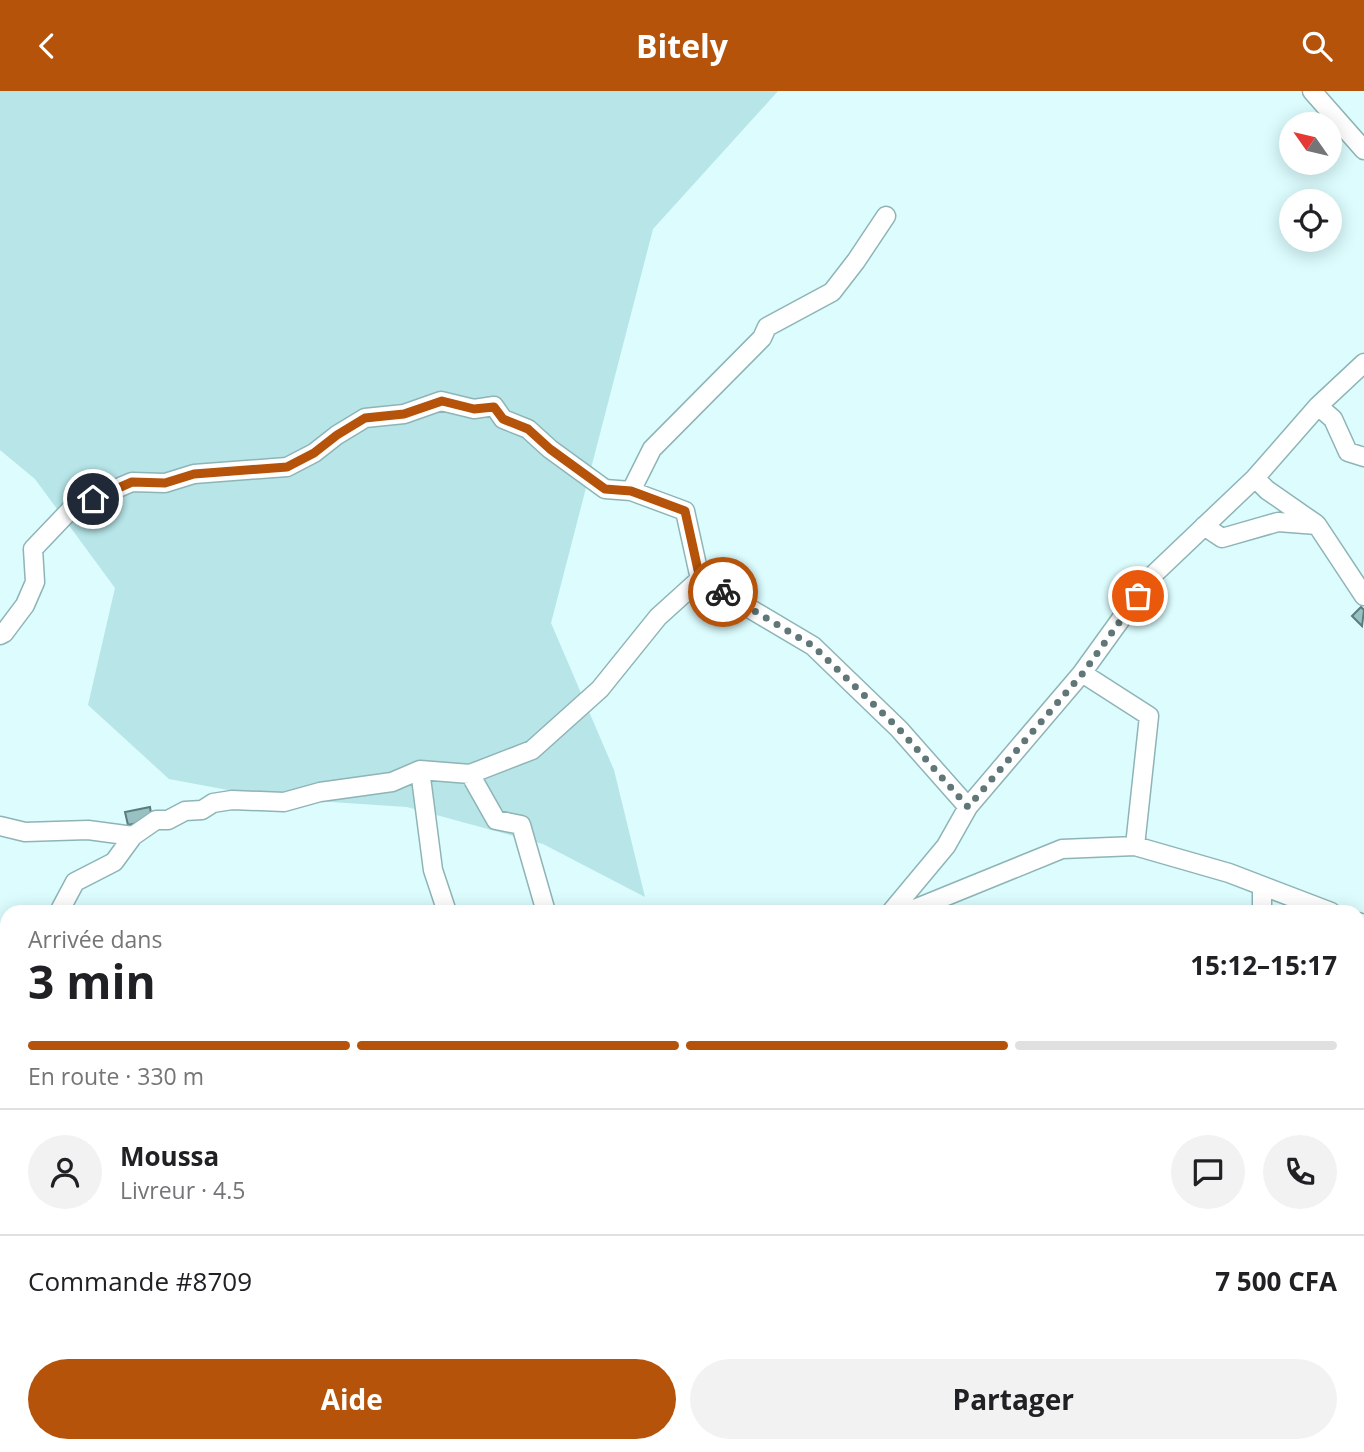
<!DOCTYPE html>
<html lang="fr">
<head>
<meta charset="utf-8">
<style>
	body { margin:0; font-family:"Open Sans",sans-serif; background:#f2f2f2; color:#202124; height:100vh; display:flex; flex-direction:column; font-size:26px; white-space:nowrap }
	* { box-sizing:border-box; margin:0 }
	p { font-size:23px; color:#757577 }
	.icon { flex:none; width:38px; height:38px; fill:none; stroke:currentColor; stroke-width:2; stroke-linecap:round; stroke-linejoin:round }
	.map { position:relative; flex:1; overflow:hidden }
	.panel { position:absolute; left:0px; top:814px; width:1365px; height:548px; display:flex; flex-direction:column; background:#fff; border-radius:21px 21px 0 0; box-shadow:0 4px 18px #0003 }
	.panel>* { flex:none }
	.needle { width:46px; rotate:304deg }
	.controls { position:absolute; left:1279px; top:21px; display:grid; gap:14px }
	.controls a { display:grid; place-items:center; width:63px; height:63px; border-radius:50%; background:#fff; box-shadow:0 4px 18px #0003; font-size:35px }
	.pin { position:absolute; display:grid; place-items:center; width:60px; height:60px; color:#fff; margin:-30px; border:4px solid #fff; border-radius:50%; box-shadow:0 2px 7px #0007 }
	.courier { position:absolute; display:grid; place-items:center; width:70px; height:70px; margin:-35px; border:5px solid #b45309; border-radius:50%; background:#fff; color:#222; box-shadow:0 2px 9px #0007 }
	.overview em { font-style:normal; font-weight:700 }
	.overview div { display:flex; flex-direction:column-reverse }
	.overview { display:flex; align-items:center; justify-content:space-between; height:119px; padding:0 28px }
	h1 { font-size:46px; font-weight:700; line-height:52px }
	.bar { display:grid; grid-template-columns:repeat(4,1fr); gap:10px 7px; align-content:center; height:84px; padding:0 28px }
	.bar i { height:9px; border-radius:5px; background:#e0e0e0 }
	.bar .selected { background:#b45309 }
	.bar p { grid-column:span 4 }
	.line { display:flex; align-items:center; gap:18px; padding:0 28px; border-top:2px solid #e0e0e0 }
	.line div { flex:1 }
	.round { display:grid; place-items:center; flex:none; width:74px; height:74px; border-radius:37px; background:#f2f2f2 }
	.button { display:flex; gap:14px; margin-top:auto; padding:14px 28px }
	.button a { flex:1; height:80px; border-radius:42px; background:#b45309; color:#fff; font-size:28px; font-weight:700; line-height:80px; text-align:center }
	.button a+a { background:#f2f2f2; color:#202124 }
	header { display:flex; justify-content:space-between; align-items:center; height:91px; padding:0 28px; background:#b45309; color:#fff; font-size:32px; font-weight:700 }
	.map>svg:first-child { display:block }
	.green { fill:#b7e5e8 }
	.building { fill:#99c0c2; stroke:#587d7f; stroke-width:2 }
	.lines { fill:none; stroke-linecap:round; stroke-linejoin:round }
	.street-casing { stroke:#8eb4b6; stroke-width:21 }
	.street { stroke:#fff; stroke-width:18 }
	.done { stroke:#607677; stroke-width:7; stroke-dasharray:0 12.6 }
	.route { stroke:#b45309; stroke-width:9 }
</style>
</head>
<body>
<header><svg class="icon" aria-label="back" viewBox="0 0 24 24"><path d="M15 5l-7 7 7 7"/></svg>Bitely<svg class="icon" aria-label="search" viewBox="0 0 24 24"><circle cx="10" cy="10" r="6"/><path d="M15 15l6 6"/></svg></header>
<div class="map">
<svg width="1364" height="1361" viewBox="0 0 1364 1361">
	<rect width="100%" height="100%" fill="#dcfcfe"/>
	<path class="green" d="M0 0H778L653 138 551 532 614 679 645 806 543 753 407 716 270 707 169 688 88 614 115 497 35 388 0 359Z"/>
	<path class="building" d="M1361 516 1364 519 1362 535 1352 525Z
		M150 716 152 729 128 734 125 721Z
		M7 1196V1224L6 1225 0 1198Z"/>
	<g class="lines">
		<defs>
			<path id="street" d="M1312 0 1364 59
				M1318 315 1333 328 1348 361 1364 366
				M1255 387 1267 399 1316 433
				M631 400 652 358 762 247 767 236 832 201 856 170 886 125
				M1204 435 1222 447 1278 431 1317 434 1364 505
				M0 544 4 542 25 514 35 491 33 458 73 416 132 391 165 392 194 383 287 376 314 362 337 344 365 327 404 323 441 310 474 318 494 315 503 328 528 338 550 358 605 398 631 400 685 420 700 488
				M1082 582 1149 625 1135 755
				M0 735 25 741 88 739 133 745 156 729H168L185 720 202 719 213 712 232 709 284 711 320 701 392 691 420 679
				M1262 795V821
				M59 821 75 791 114 771 133 745
				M447 821 433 779 420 679 470 683
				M546 821 521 734 496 729 470 683 532 659 600 598 658 526 700 488 813 555 899 638 968 716
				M891 821 946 755 968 716 1082 582 1152 485 1255 387 1318 315 1364 272
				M907 821 1062 758 1135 755 1229 782 1331 821
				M1358 831 1364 833
				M0 862 7 858
				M0 956 7 954
				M1358 1006 1364 1016
				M1358 1122 1364 1121
				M0 1175 7 1173
				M252 1361 254 1354
				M662 1361 673 1354"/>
		</defs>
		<use href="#street" class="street-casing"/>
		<use href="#street" class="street"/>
	</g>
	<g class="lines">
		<path class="done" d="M723 501 813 555 899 638 968 716 1083 582 1138 505"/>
		<path class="route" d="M93 408 132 391 165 392 194 383 287 376 314 362 337 344 365 327 404 323 442 310 474 318 494 316 503 328 528 338 550 358 605 398 631 400 685 420 700 488 723 501"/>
	</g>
</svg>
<div class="controls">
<a><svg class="needle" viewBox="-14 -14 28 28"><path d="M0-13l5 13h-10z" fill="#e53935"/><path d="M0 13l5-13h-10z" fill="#757577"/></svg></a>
<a><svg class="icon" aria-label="locate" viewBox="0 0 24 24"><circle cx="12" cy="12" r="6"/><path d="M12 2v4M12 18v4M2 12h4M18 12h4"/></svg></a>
</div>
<div class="pin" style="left:1138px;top:505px;background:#ea580c"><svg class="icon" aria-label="bag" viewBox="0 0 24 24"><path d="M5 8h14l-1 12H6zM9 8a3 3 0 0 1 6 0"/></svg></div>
<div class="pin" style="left:93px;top:408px;background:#1f2937"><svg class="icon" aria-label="home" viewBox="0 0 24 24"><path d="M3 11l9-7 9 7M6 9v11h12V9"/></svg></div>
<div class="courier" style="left:723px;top:501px"><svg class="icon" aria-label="bike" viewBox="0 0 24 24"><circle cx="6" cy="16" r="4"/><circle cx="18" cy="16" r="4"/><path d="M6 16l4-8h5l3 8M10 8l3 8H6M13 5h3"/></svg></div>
<section class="panel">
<div class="overview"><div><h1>3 min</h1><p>Arrivée dans</p></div><em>15:12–15:17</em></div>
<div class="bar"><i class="selected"></i><i class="selected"></i><i class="selected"></i><i></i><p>En route · 330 m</p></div>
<div class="line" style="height:126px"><a class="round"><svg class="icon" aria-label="person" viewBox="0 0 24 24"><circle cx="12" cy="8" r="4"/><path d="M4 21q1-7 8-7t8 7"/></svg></a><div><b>Moussa</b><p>Livreur · 4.5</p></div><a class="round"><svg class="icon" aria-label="chat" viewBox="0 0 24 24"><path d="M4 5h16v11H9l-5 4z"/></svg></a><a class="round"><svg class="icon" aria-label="phone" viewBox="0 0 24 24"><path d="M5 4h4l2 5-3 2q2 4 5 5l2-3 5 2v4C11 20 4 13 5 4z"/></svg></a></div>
<div class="line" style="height:91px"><div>Commande #8709</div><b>7 500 CFA</b></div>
<div class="button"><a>Aide</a><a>Partager</a></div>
</section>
</div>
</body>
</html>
